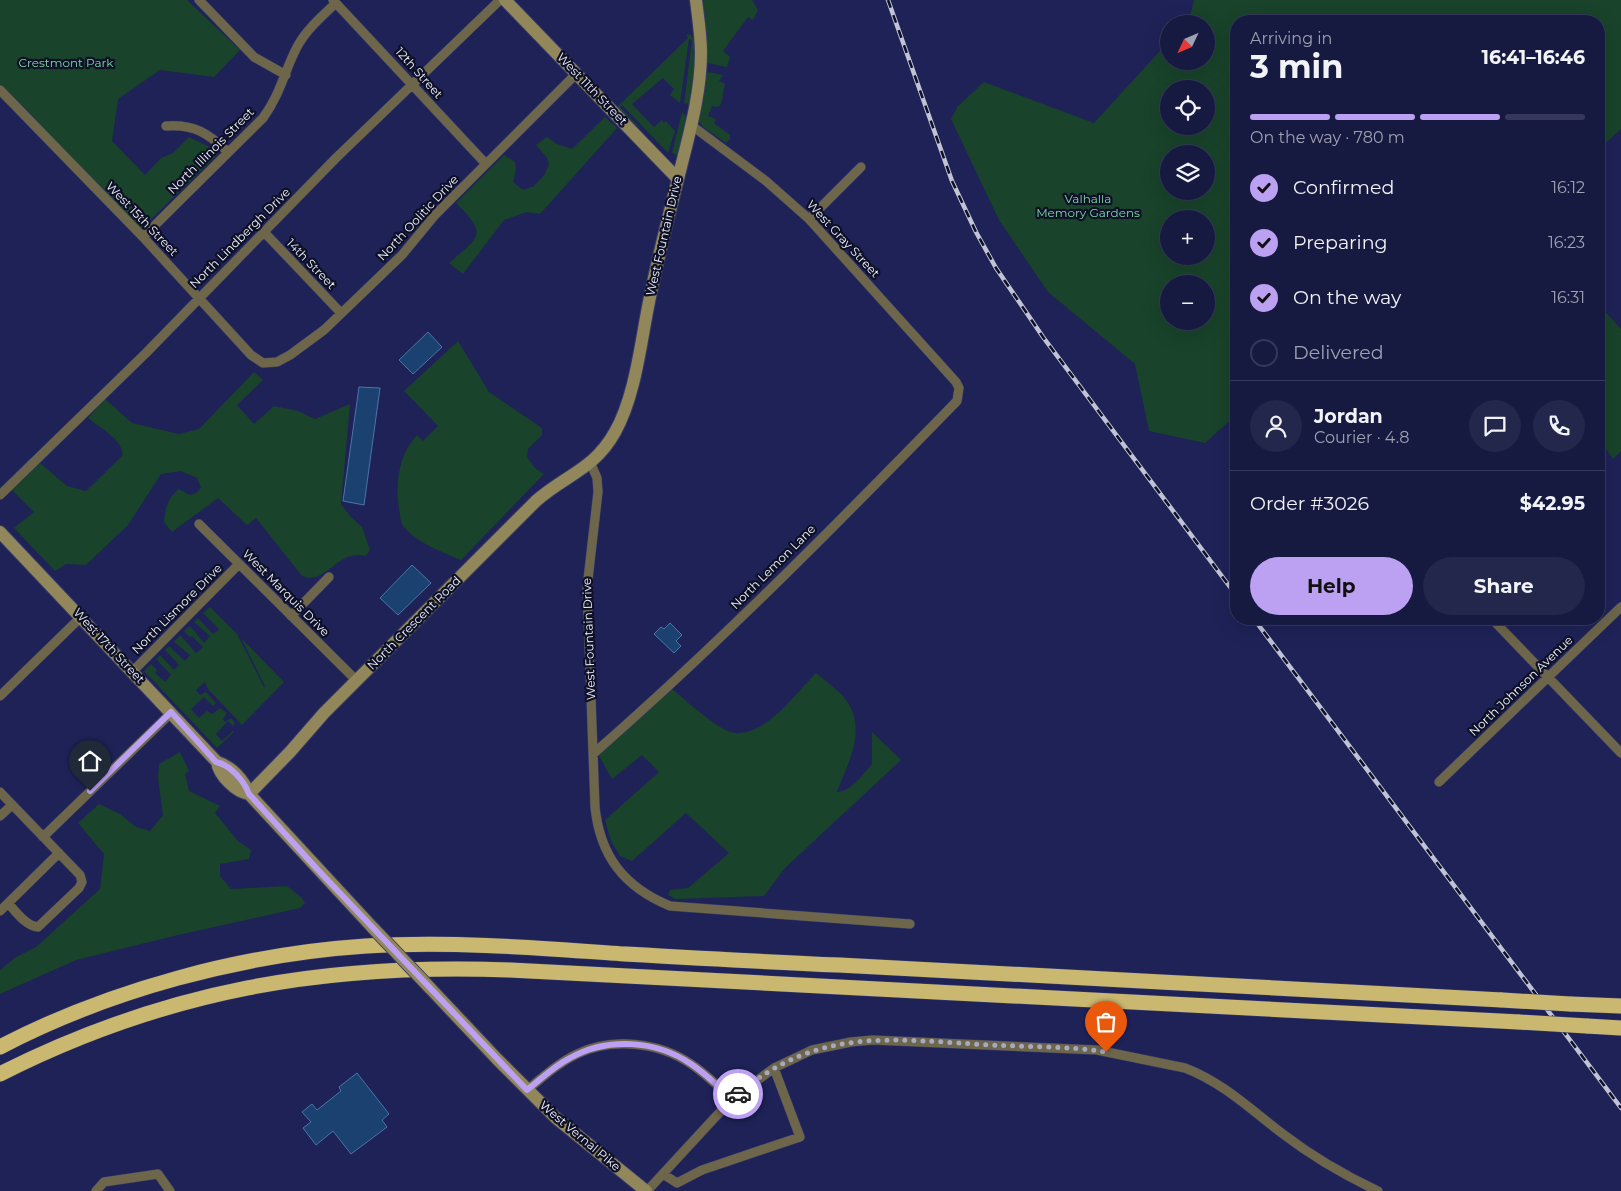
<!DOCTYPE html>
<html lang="en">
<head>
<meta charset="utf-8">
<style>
	body { margin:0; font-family:Montserrat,sans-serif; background:#23274c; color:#f1f3f6; height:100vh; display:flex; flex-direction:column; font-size:19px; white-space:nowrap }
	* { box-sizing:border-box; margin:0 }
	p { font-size:16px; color:#9ea1b1 }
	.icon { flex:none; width:28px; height:28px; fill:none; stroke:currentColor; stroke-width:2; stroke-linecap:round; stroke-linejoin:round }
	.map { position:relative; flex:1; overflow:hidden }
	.drawer { position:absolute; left:1230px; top:15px; width:375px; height:610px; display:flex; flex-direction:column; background:#161a41; border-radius:20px; box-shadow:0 5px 20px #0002,0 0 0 1px #35385a }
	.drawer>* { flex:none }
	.needle { width:32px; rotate:226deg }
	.fabs { position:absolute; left:1160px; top:15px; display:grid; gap:10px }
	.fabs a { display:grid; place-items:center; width:55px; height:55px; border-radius:50%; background:#161a41; box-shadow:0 5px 20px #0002,0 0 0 1px #35385a; font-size:25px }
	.pin { position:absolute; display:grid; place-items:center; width:42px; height:42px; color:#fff; margin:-51px -21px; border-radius:50% 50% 50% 0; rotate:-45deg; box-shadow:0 0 5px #0007 }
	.pin .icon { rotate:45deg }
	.courier { position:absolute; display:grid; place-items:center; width:50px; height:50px; margin:-25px; border:4px solid #bca0f2; border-radius:50%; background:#fff; color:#222; box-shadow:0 1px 6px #0007 }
	.overview em { font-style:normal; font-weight:700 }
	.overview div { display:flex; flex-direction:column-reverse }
	.overview { display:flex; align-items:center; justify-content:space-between; height:85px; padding:0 20px }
	h1 { font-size:32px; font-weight:700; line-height:38px }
	.bar { display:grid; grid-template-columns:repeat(4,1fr); gap:8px 5px; align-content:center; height:60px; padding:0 20px }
	.bar i { height:6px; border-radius:4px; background:#35385a }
	.bar .active { background:#bca0f2 }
	.bar p { grid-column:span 4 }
	.line { display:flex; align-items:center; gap:12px; padding:0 20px; border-top:1px solid #35385a }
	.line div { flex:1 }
	.round { display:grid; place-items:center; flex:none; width:52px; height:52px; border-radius:26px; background:#23274c }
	ol { padding:0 20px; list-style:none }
	li { display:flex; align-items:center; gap:15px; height:55px }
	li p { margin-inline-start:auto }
	li .icon { padding:5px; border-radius:50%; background:#bca0f2; color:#111; stroke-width:4 }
	li:last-child { color:#9ea1b1 }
	li i { width:28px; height:28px; border:2px solid #35385a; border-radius:50% }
	.cta { display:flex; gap:10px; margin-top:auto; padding:10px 20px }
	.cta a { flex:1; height:58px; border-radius:30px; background:#bca0f2; color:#111; font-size:20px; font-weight:700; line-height:58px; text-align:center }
	.cta a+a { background:#23274c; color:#f1f3f6 }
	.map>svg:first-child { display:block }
	.green { fill:#19432b; fill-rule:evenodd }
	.building { fill:#1b4171; stroke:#4c74a8 }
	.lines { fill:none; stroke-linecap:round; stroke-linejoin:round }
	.street-casing { stroke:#373b6a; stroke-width:10 }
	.secondary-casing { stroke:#373b6a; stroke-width:14 }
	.highway-casing { stroke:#373b6a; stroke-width:16 }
	.street { stroke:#6d664a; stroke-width:9 }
	.secondary { stroke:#92875a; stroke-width:12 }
	.highway { stroke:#cab871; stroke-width:15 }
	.rail-casing { stroke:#c1c2d4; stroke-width:4.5 }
	.rail { stroke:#0d1027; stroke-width:2.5; stroke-dasharray:8; stroke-linecap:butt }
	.secondary-bridge-casing { stroke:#373b6a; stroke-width:14; stroke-linecap:butt }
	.highway-bridge-casing { stroke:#373b6a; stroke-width:16; stroke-linecap:butt }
	.secondary-bridge { stroke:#92875a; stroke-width:12 }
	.highway-bridge { stroke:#cab871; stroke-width:15 }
	.done { stroke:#a7a9c0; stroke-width:5; stroke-dasharray:0 9 }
	.route { stroke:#bca0f2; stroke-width:6 }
	.labels { text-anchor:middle; stroke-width:4.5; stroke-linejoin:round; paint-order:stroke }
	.park-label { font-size:12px; fill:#7ed8a0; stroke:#0d1027 }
	.street-label { font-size:12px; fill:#f1f2f9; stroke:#0d1027 }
</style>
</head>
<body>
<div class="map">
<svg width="1621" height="1191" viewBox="0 0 1621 1191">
	<rect width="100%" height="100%" fill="#1e2257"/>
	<path class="green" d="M0 0H187L240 50 214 77 160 70 118 99 112 141 145 175 161 158 173 153 189 137 214 149 217 155 140 230 0 86Z
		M703 0H752L758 10 753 20 748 17 723 51 730 57 727 67 707 63Z
		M1194 0H1621V129L1599 149V21H1236V415L1205 443 1149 431 1135 364 1048 292 999 220 951 119 958 106 984 82 1094 123 1169 41V61H1206V24H1185L1189 20ZM1169 89H1206V126H1169ZM1169 154H1206V191H1169ZM1169 219H1206V256H1169ZM1169 284H1206V321H1169Z
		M686 34 691 35C703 50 693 82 691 100L689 103 684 104 692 40 689 39 680 103 670 95 674 89 663 78 632 104 654 127 662 120 664 123 666 121 675 131 668 153 622 105 620 107 642 130 636 125 633 127 615 109 688 38Z
		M709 72 723 75 719 81 725 84 721 104 718 107 712 106 708 116 716 119 714 123 730 135V139L726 143 703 127 698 120 705 73Z
		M682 112 688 118 679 156 672 153Z
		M605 117 617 128 540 214 527 212 504 220 463 274 449 263C480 236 488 235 456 203L504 155 515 162 516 170 513 182 523 190 534 186 545 174 549 164 547 158 536 145 547 137 557 144 572 149Z
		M1599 305 1621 329V451L1613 459 1599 439Z
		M458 341 489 392 542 428V435L528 449 527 457 535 468 544 474 461 560C442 552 417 543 404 527 400 522 400 514 399 508 395 483 399 454 417 435L423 441 438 426 404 391Z
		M254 372 263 380 237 405 254 424 274 406 298 411 315 419 350 404 341 504 351 517 362 527 370 550 366 556C336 549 327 586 302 576L256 518 247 525 218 498 172 532 164 522C165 509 168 497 179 489L190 495 196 493 201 488 197 478 181 471 161 474 128 525 86 565 66 564 55 571 14 528 34 512 12 490 40 463 67 486 86 491 122 456C125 440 98 427 88 418L105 399 132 423 179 434 199 429Z
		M210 607 237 634 264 687 265 686 241 638 284 682 242 725 208 689 205 682 196 690 200 695 206 692 216 703 213 706 204 697 191 709 199 718 207 711 212 714 220 708 227 713 223 719 225 722 231 718 235 723 233 726 228 721 216 734 222 741 233 731 234 732 217 748 144 671 151 664 157 670 155 673 165 682 171 675 156 659 160 655 174 670 179 665 165 650 169 646 185 661 190 655 174 642 180 635 196 653 203 647 192 636 190 637 184 631 190 626 204 643 210 636 194 622 198 618 213 634 219 629 203 613Z
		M816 673C825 680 835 688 843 696 869 727 849 760 837 792 852 791 863 774 872 764V732L901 760 784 869 764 896 676 899 668 895 670 890 688 888 729 853 686 813 632 861 620 856 611 841 605 820 659 772 642 755 612 779 597 752 672 689C686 700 718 731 735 733 766 736 796 693 816 673Z
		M180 752 189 771 185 774 189 791 220 806 215 813 238 841 251 850 249 859 220 864V876L231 889 287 886 301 897 305 903 300 908 178 935 76 960 0 994V970L16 957 36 947 100 889 104 854 78 823 99 804 120 814 136 827 150 831 163 815 158 779 159 764Z"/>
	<path class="building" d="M428 332 442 347 413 374 399 360Z
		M359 387 380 388 364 505 343 501Z
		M412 565 431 583 398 615 380 598Z
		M670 623 682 635 676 641 681 646 674 653 654 634 661 627 664 629Z
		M357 1073 389 1114 382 1120 387 1127 351 1154 333 1131 316 1145 303 1128 311 1122 302 1112 312 1104 317 1110 341 1091 339 1087Z"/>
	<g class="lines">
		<defs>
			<path id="street" d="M199 0 254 57 286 75
				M333 0 486 164
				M0 90 143 237 251 355 263 363 277 362 290 355 324 330 402 255 435 215 576 74
				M166 126C194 124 208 133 228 152
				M809 219 861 167
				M264 232 341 313
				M143 237 263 118C281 93 284 72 297 47 306 30 322 16 336 3
				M591 464 597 478 598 492 587 588 595 807C600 856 624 887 670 906L910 924
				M0 495 146 353 336 158 500 0
				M199 524 356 680
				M291 616 329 577
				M1492 619 1621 753
				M132 672 239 564
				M0 696 81 617
				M593 754C720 643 839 522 957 401L959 388 956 382 809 219 766 181 691 125
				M1439 782 1621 607
				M0 792 80 875 82 882 79 888 38 927C26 926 16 912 8 903
				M0 816 12 805
				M43 837 171 713
				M0 911 59 853
				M527 1090C543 1077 558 1063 577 1054 612 1037 659 1042 691 1064 706 1074 719 1087 732 1099L774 1068 812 1050 851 1042 873 1040 1097 1050 1185 1068C1224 1083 1251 1110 1283 1134 1313 1157 1344 1175 1378 1191
				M663 1174 677 1183 702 1170 800 1137 774 1068
				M96 1191 104 1182 158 1174 170 1191
				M647 1191 732 1099"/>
			<path id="secondary" d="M505 0 678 179
				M0 532 217 762C219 775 235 792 249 794
				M217 762C231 766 244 780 249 794L373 928
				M249 794 290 752 324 713 536 501C565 475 594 470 615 432 636 395 641 339 650 297 658 258 668 218 678 179 688 138 701 95 701 53 701 35 698 17 696 0
				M430 988 497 1059 556 1118 646 1191"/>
			<path id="highway" d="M1570 1004 1621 1006
				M1587 1026 1621 1028
				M0 1047C109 990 243 954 366 946 453 941 539 948 625 954 696 958 767 962 839 965 1060 977 1281 988 1502 1000
				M0 1074C166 990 325 963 510 970L1519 1022"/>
		</defs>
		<use href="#street" class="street-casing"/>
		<use href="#secondary" class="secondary-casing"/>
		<use href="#highway" class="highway-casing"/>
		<use href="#street" class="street"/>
		<use href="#secondary" class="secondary"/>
		<use href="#highway" class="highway"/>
		<defs>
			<path id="rail" d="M888 0 952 181 976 232 996 268 1043 337 1236 595
				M1254 619 1621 1108"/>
		</defs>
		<use href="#rail" class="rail-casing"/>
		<use href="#rail" class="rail"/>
		<defs>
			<path id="secondary-bridge" d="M373 928 430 988"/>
			<path id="highway-bridge" d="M1502 1000 1570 1004
				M1519 1022 1587 1026"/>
		</defs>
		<use href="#secondary-bridge" class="secondary-bridge-casing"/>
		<use href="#highway-bridge" class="highway-bridge-casing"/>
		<use href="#secondary-bridge" class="secondary-bridge"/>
		<use href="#highway-bridge" class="highway-bridge"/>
	</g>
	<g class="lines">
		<path class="done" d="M738 1094C820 1025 893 1040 992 1045 1029 1047 1069 1046 1106 1052"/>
		<path class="route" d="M90 791 171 712 216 762C231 765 244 781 249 794L318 870 527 1090C541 1079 554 1066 570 1058 607 1037 656 1040 691 1064 706 1074 719 1087 732 1099L738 1094"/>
	</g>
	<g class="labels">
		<g class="park-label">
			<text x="66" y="67">Crestmont Park</text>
			<text x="1088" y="203">Valhalla<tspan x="1088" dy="14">Memory Gardens</tspan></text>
		</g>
		<g class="street-label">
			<text transform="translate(419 73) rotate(48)" y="4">12th Street</text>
			<text transform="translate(592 89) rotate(46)" y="4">West 11th Street</text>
			<text transform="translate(211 151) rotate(-45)" y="4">North Illinois Street</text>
			<text transform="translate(418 218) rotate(-47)" y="4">North Oolitic Drive</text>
			<text transform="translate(142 219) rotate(46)" y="4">West 15th Street</text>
			<text transform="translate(664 236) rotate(-77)" y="4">West Fountain Drive</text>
			<text transform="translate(240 238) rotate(-45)" y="4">North Lindbergh Drive</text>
			<text transform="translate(843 239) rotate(47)" y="4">West Gray Street</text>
			<text transform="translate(311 264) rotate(46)" y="4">14th Street</text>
			<text transform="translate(773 567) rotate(-45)" y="4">North Lemon Lane</text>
			<text transform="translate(286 593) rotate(45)" y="4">West Marquis Drive</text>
			<text transform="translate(177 609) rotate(-45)" y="4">North Lismore Drive</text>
			<text transform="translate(414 623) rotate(-45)" y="4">North Crescent Road</text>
			<text transform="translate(589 639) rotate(-92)" y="4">West Fountain Drive</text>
			<text transform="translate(109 646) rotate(47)" y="4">West 17th Street</text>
			<text transform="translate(1521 686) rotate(-44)" y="4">North Johnson Avenue</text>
			<text transform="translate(580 1136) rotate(40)" y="4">West Vernal Pike</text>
		</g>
	</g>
</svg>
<div class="fabs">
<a><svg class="needle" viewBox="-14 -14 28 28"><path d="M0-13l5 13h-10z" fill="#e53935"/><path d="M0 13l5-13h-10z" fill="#9ea1b1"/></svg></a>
<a><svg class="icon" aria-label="locate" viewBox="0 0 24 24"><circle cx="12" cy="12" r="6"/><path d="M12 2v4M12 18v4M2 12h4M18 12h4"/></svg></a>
<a><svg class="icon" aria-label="layers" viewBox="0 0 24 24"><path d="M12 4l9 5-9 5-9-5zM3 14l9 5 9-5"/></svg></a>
<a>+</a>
<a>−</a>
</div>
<div class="pin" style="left:1106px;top:1052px;background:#ea580c"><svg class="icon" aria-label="bag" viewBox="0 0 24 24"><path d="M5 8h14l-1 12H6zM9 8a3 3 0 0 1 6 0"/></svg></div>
<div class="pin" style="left:90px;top:791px;background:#1f2937"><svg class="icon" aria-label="home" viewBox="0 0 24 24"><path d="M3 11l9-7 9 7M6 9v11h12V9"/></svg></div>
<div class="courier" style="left:738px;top:1094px"><svg class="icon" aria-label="car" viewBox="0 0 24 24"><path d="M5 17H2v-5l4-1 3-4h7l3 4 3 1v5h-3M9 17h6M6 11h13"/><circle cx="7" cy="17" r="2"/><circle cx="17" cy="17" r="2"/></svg></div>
<section class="drawer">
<div class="overview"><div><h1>3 min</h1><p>Arriving in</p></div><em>16:41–16:46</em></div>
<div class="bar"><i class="active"></i><i class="active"></i><i class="active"></i><i></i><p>On the way · 780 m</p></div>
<ol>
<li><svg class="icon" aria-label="check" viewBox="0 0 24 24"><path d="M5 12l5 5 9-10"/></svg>Confirmed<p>16:12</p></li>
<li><svg class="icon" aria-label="check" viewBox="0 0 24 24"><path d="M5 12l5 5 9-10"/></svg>Preparing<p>16:23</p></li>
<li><svg class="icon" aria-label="check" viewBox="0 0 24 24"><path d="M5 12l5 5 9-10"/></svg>On the way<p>16:31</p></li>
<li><i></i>Delivered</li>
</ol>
<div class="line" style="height:90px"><a class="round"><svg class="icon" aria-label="person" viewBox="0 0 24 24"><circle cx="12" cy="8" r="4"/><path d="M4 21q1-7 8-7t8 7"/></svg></a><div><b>Jordan</b><p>Courier · 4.8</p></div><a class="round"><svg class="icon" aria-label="chat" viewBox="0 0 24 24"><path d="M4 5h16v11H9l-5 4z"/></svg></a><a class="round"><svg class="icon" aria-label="phone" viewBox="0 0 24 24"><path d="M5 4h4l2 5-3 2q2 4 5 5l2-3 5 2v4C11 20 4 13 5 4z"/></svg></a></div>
<div class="line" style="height:65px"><div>Order #3026</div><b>$42.95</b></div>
<div class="cta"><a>Help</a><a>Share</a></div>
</section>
</div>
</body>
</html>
